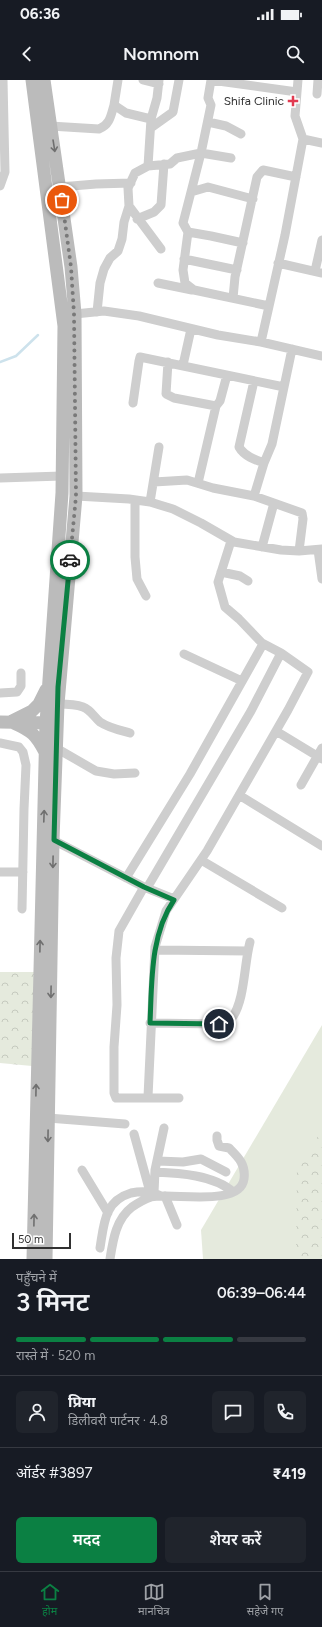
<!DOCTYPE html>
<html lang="hi">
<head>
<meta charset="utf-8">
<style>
	body { margin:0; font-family:Figtree,"Noto Sans Devanagari",sans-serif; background:#20242c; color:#f1f3f6; height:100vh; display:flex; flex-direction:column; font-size:15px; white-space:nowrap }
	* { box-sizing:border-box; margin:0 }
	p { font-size:13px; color:#9ea1a6 }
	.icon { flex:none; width:22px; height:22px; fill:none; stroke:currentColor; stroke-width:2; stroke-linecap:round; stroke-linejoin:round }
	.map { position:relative; height:1179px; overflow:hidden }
	.panel { display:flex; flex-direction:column; background:#171b24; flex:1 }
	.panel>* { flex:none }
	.scale { position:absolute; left:12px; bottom:10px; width:59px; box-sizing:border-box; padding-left:4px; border:2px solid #313131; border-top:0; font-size:11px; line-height:14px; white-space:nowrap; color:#313131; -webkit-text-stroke:3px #fff; paint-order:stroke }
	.pin { position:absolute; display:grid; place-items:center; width:34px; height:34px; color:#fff; margin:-17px; border:2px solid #fff; border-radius:50%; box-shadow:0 1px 4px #0007 }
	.courier { position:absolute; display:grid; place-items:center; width:40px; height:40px; margin:-20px; border:3px solid #0b8043; border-radius:50%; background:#fff; color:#222; box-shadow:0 1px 5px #0007 }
	.summary em { font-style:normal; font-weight:600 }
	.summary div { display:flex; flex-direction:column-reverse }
	.summary { display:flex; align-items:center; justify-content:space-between; height:68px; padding:0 16px }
	h1 { font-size:26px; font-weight:600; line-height:30px }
	.bar { display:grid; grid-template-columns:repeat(4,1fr); gap:6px 4px; align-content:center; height:48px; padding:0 16px }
	.bar i { height:5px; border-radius:3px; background:#363941 }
	.bar .current { background:#0b8043 }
	.bar p { grid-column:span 4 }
	.line { display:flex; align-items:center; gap:10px; padding:0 16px; border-top:1px solid #363941 }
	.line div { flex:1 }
	.round { display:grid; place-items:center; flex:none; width:42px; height:42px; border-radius:6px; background:#20242c }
	.primary-button { display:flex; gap:8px; margin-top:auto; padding:8px 16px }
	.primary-button a { flex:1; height:46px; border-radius:6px; background:#0b8043; color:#fff; font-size:16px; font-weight:600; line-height:46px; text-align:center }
	.primary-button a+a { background:#20242c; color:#f1f3f6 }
	.status { display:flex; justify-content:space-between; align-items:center; height:28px; padding:0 20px; background:#171b24; direction:ltr }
	.status svg { height:11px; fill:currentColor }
	header { display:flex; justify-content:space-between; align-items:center; height:52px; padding:0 16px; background:#171b24; font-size:18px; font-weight:600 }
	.menu { display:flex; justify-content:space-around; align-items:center; height:56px; border-top:1px solid #363941; background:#171b24; font-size:11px; color:#9ea1a6 }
	.menu a { display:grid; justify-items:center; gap:2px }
	.menu .current { color:#0b8043 }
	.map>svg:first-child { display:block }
	.green { fill:#e5eadd }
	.forest { fill:url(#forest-crowns) }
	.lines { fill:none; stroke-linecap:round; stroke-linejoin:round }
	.stream { stroke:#cde2ec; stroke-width:2.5 }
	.street { stroke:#cecece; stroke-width:9 }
	.secondary { stroke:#bbb; stroke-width:13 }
	.oneway { stroke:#6f6f6f }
	.done { stroke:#797979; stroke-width:4; stroke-dasharray:0 7.2 }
	.route { stroke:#0b8043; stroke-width:5 }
	.poi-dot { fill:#e13a50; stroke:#fff; stroke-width:1.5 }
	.labels { text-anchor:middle; stroke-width:4; stroke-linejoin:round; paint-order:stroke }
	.poi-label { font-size:12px; fill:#313131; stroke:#fff; text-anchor:end }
</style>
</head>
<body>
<div class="status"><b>06:36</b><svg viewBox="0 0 49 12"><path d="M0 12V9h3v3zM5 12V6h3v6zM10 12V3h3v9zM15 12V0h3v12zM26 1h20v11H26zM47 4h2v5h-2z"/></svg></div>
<header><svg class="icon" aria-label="back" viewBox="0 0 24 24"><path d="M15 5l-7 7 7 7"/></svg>Nomnom<svg class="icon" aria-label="search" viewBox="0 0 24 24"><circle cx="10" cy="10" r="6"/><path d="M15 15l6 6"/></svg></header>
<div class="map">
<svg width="322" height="1179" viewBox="0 0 322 1179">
	<defs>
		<pattern id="forest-crowns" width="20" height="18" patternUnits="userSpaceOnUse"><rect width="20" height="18" fill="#e5eadd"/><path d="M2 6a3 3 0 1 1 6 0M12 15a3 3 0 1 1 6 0" fill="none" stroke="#c5c9be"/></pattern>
	</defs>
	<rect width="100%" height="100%" fill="#fff"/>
	<path class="green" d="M322 945V1179H203L201 1150Z"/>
	<path class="forest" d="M0 892H34L32 986 0 983Z
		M322 1051V1179H296L297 1085Z"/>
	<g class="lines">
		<path class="stream" d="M0 282 16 276 38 255"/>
		<path class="street" d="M118 0 114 25 126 33 151 39
			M143 0 159 4
			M211 0 297 12
			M317 14 318 0
			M208 42 226 46 241 54
			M50 46 99 49C110 45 111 35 114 25
			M152 47 173 32 179 0
			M303 59 322 63
			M148 86 151 39 157 18 159 0
			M0 106 5 92 3 0
			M60 107 96 104 131 103
			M191 112 201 73 231 78
			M137 139 154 132 161 125 164 84
			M188 152 183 143 191 112 208 107 253 119
			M243 163 211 156 188 152 183 190 185 203 194 210 269 226
			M161 169 129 126 128 108 135 93 148 86 170 84 177 78 201 73 211 25 208 18 211 0
			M184 179 237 190
			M278 183 322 193
			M315 191 322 160
			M158 203 192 210
			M233 218 235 197 257 97 263 90 296 97
			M97 232 100 203 104 189 110 178 118 171 122 159 124 142 129 126
			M75 234 104 231 139 236 218 255 261 262 322 276
			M261 262 285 155 303 59 295 36 298 0
			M168 282 166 314 174 318 216 326 220 321 227 295
			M183 285 191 249
			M254 301 239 367C244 376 255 380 264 383
			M133 323 139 281 140 277 284 307
			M0 398 62 396
			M154 402 187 400 213 408 254 416 302 433 303 439 299 471
			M198 403 216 326
			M76 416 129 419 150 422 173 429 201 443 234 462 281 470 299 471 322 469
			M254 416 264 383 272 364 292 269
			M135 421V477L137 499 146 516
			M150 422 159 367
			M262 467 274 423
			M318 470 322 499
			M221 492 240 496 248 501
			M184 574 242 601
			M0 613 17 612 21 606V593
			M58 624C66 624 75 624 83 627 91 630 94 637 100 642 109 648 119 650 130 653
			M276 651 322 679
			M0 663 19 667 23 672 26 685 24 729 22 829
			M56 668 96 691 114 694 135 693
			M301 705 322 668
			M239 715 322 766
			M53 760 144 807 174 819
			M201 780 282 828
			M0 792H23
			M126 798 190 694 263 564
			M144 807 119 851 116 878 117 925 114 967V1013L116 1018H179
			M147 808 251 631 281 573
			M155 870 248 871
			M150 943 219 944C224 943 229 942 232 938 245 920 244 884 250 862
			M148 1017 155 867 166 831 207 771 288 630 308 592 281 573 262 563 239 539 225 527 218 502 231 461
			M48 1038 125 1044
			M134 1054 150 1112
			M158 1081 183 1082 201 1079 226 1092
			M82 1090 108 1133
			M155 1092C179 1093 214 1095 233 1112
			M154 1113 155 1090 164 1048
			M165 1116 177 1145
			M100 1168C104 1144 104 1121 131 1113 141 1111 150 1111 159 1115
			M110 1179C113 1160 116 1139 132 1127 138 1123 145 1119 151 1117 171 1112 240 1128 244 1099 246 1084 238 1077 229 1068L219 1066 217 1060V1056"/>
		<path class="secondary" d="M32 0 64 246 62 413 46 643 33 1179
			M44 0 71 187 75 234 76 416 58 624 53 760 46 1179
			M12 641 32 631 39 624 46 610
			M0 642 54 643
			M14 643C32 651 36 655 45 672"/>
	</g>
	<defs><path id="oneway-shaft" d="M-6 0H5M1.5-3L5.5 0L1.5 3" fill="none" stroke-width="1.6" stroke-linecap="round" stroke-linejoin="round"/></defs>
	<g class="oneway">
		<use href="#oneway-shaft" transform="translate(54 66) rotate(81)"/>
		<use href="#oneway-shaft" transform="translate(44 736) rotate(-88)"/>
		<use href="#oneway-shaft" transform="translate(53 782) rotate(91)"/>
		<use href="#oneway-shaft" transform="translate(40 866) rotate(-89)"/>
		<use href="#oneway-shaft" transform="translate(51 912) rotate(91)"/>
		<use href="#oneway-shaft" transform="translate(36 1010) rotate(-89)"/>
		<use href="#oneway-shaft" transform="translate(48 1056) rotate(91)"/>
		<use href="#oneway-shaft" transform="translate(34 1140) rotate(-89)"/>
	</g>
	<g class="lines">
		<path class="done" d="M62 120 71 187 74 234 76 416 70 480"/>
		<path class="route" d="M70 480 58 607 54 760 144 807 174 820C150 855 152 902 150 943L219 944"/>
	</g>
	<path class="poi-dot" d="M291 15h4v4h4v4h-4v4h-4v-4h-4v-4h4z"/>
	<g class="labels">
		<g class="poi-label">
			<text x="284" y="25">Shifa Clinic</text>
		</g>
	</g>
</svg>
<div class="scale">50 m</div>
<div class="pin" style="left:62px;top:120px;background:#ea580c"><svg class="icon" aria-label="bag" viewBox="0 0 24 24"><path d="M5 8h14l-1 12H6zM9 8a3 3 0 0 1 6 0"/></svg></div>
<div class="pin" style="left:219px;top:944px;background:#1f2937"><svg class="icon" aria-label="home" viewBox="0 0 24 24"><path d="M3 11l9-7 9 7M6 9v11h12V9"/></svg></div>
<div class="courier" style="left:70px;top:480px"><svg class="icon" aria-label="car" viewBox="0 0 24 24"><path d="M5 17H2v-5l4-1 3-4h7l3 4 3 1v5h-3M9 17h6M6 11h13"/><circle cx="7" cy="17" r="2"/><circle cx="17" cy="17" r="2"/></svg></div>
</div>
<section class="panel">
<div class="summary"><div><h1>3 मिनट</h1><p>पहुँचने में</p></div><em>06:39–06:44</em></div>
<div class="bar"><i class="current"></i><i class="current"></i><i class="current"></i><i></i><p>रास्ते में · 520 m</p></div>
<div class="line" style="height:72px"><a class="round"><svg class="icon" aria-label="person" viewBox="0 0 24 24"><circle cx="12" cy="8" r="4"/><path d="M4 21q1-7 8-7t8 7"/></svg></a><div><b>प्रिया</b><p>डिलीवरी पार्टनर · 4.8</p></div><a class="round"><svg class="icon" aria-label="chat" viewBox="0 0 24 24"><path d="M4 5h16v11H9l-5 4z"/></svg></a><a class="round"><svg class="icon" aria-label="phone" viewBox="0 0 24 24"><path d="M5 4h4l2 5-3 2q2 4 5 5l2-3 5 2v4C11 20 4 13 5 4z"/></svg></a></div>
<div class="line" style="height:52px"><div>ऑर्डर #3897</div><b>₹419</b></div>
<div class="primary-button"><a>मदद</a><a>शेयर करें</a></div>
</section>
<nav class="menu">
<a class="current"><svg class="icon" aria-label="home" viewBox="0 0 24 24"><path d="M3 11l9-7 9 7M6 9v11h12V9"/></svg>होम</a>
<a><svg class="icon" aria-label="map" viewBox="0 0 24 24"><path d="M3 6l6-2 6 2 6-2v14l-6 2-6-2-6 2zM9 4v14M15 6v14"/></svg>मानचित्र</a>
<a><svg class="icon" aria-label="saved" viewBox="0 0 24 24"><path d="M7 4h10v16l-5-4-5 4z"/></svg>सहेजे गए</a>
</nav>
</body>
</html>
